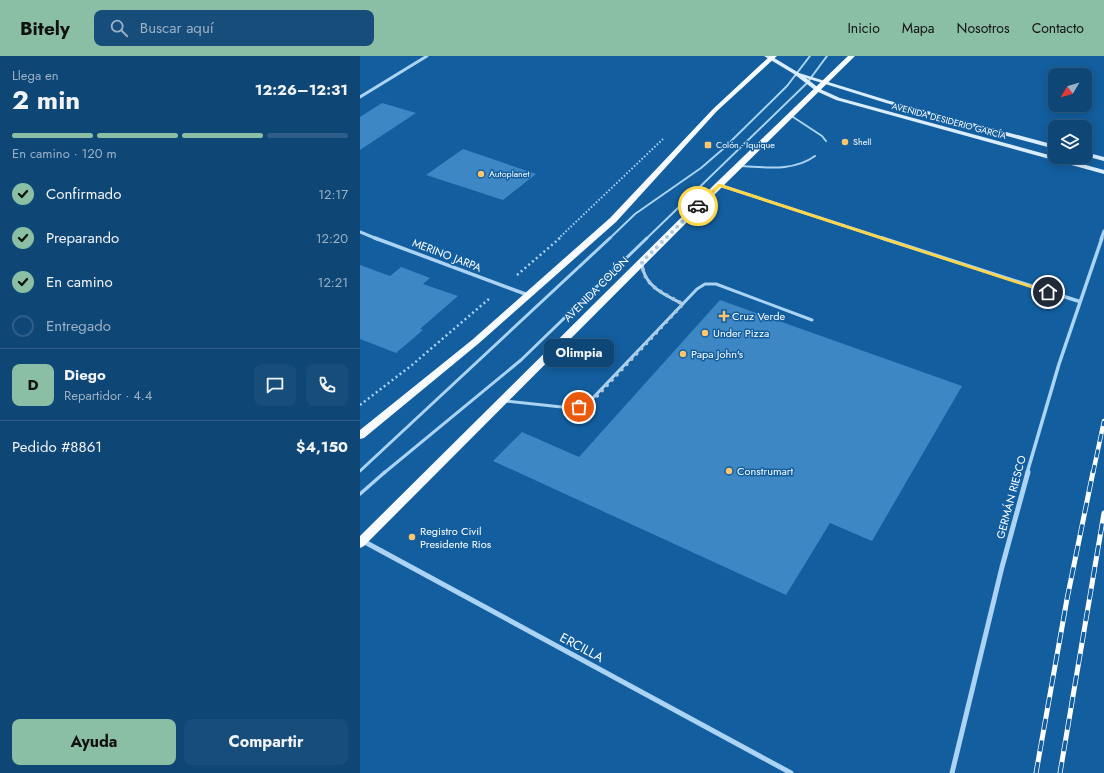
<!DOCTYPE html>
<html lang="es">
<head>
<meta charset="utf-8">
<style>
	body { margin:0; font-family:Jost,sans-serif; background:#174d7b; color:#f1f3f6; height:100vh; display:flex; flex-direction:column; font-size:15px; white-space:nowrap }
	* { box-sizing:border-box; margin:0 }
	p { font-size:13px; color:#9bb1c5 }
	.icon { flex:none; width:22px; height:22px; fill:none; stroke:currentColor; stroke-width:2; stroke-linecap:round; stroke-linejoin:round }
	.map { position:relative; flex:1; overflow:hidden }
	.side { display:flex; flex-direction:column; background:#0e4676; width:360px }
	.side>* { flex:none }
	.needle { width:26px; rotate:232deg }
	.buttons { position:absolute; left:688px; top:12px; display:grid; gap:8px }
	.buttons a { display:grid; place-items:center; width:44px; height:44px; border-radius:8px; background:#0e4676; box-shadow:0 2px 10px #0003,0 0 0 1px #2e5e88; font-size:20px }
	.pin { position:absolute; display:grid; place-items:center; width:34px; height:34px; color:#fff; margin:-17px; border:2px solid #fff; border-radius:50%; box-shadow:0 1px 4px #0007 }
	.courier { position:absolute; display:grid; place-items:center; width:40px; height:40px; margin:-20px; border:3px solid #ffd54a; border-radius:50%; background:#fff; color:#222; box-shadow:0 1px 5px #0007 }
	.bubble { position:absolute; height:28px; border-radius:8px; background:#0e4676; box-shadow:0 2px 10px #0003,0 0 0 1px #2e5e88; font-size:13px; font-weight:700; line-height:28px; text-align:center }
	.summary em { font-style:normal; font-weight:700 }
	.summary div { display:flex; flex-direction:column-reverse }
	.summary { display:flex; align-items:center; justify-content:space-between; height:68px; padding:0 12px }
	h1 { font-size:26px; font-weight:700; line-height:30px }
	.bar { display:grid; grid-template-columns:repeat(4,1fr); gap:6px 4px; align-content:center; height:48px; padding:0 12px }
	.bar i { height:5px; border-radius:3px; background:#2e5e88 }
	.bar .selected { background:#8abfa5 }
	.bar p { grid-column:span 4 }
	.line { display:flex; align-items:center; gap:10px; padding:0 12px; border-top:1px solid #2e5e88 }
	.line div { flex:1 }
	.round { display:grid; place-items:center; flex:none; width:42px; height:42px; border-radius:8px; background:#174d7b }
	ol { padding:0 12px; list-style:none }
	li { display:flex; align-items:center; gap:12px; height:44px }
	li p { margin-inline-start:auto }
	li .icon { padding:4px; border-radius:50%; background:#8abfa5; color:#111; stroke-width:4 }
	li:last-child { color:#9bb1c5 }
	li i { width:22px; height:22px; border:2px solid #2e5e88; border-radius:50% }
	.action { display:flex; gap:8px; margin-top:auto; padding:8px 12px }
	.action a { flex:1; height:46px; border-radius:8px; background:#8abfa5; color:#111; font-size:16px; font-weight:700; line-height:46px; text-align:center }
	.action a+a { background:#174d7b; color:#f1f3f6 }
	header { display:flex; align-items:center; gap:24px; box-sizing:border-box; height:56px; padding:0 20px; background:#8abfa5; color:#111 }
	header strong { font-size:19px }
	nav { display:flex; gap:22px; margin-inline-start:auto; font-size:14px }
	.search { width:280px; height:36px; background:#174d7b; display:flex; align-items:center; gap:10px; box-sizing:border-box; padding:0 14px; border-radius:8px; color:#9bb1c5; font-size:15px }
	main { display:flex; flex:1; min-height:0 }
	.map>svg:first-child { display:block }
	.building { fill:#3d87c5 }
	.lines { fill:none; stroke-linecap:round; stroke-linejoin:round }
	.path-far1 { stroke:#aad3f4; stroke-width:2; stroke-dasharray:1.5 2; stroke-linecap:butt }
	.path { stroke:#aad3f4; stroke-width:2.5; stroke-dasharray:2 3; stroke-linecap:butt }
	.lane-far2 { stroke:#aad3f4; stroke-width:2 }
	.lane-far1 { stroke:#aad3f4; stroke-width:3 }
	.lane { stroke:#aad3f4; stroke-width:3.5 }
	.street-far2 { stroke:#aad3f4; stroke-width:3 }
	.street-far1 { stroke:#aad3f4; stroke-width:3.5 }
	.street { stroke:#aad3f4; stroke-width:5 }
	.secondary { fill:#daedfd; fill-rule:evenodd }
	.primary { fill:#f7fbff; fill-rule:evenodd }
	.rail-far1-casing { stroke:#fff; stroke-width:4.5 }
	.rail-casing { stroke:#fff; stroke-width:5 }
	.rail-far1 { stroke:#135e9e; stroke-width:3; stroke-dasharray:8; stroke-linecap:butt }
	.rail { stroke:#135e9e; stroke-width:3.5; stroke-dasharray:11; stroke-linecap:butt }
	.route { fill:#ffd54a }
	.done { stroke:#acc7dd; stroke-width:4; stroke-dasharray:0 7.2 }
	.poi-dot { fill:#ffc66d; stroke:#135e9e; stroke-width:1.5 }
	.labels { text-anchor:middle; stroke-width:3; stroke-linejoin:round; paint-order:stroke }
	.far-street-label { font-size:9px; fill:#fff; stroke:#135e9e }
	.far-poi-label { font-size:9px; fill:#fff; stroke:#135e9e; text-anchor:start }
	.street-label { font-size:11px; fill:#fff; stroke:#135e9e }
	.poi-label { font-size:11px; fill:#fff; stroke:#135e9e; text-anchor:start }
	.near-street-label { font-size:13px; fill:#fff; stroke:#135e9e }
</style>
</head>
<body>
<header>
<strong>Bitely</strong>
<div class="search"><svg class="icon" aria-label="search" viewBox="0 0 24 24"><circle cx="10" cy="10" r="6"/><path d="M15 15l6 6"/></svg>Buscar aquí</div>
<nav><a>Inicio</a><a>Mapa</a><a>Nosotros</a><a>Contacto</a></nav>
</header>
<main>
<section class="side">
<div class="summary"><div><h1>2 min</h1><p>Llega en</p></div><em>12:26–12:31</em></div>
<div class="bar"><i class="selected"></i><i class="selected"></i><i class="selected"></i><i></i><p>En camino · 120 m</p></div>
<ol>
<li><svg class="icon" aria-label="check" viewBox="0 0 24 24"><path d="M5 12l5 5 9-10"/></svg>Confirmado<p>12:17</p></li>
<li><svg class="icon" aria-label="check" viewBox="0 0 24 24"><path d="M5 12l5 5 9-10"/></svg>Preparando<p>12:20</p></li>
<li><svg class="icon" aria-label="check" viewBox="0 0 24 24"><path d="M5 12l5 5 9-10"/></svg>En camino<p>12:21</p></li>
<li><i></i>Entregado</li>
</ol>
<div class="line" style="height:72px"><b class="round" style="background:#8abfa5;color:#111">D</b><div><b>Diego</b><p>Repartidor · 4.4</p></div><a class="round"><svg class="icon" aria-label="chat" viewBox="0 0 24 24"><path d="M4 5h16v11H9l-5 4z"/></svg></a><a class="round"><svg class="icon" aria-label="phone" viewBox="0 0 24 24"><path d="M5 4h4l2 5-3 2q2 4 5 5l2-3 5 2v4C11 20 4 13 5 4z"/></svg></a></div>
<div class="line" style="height:52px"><div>Pedido #8861</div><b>$4,150</b></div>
<div class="action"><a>Ayuda</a><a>Compartir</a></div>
</section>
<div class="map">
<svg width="744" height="717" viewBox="0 0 744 717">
	<rect width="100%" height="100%" fill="#135e9e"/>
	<path class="building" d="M22 47 56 57 0 94V61Z
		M103 93 176 118 143 144 66 119Z
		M0 209 30 220 41 211 70 222 63 228 98 240 60 273 63 274 36 297 0 283Z
		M360 244 602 330 512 485 470 467 426 539 133 405 162 376 219 401Z"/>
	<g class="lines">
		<path class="path-far1" d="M198 183 304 82"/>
		<path class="path" d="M157 219 200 182
			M0 349 52 309 130 242"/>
		<path class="lane-far2" d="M430 59 462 80 466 85
			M380 110C405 111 433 116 455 100
			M249 183 275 158 341 112 363 93 427 30 450 0
			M286 183 447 27 467 0"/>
		<path class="lane-far1" d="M282 209C285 231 305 239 323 248
			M145 345 211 352 228 347 337 233 345 228H356L452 264
			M0 415 250 182
			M24 417 161 304 287 182"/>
		<path class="lane" d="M0 438 25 416"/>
		<path class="street-far2" d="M0 41 67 0
			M359 129 525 183
			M0 176 17 183
			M741 183 744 175"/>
		<path class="street-far1" d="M15 182 168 239
			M522 182 718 245
			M667 417 699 308 742 182"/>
		<path class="street" d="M3 485 431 717
			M592 717 642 511 668 416"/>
		<path class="secondary" d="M404 0H411L439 17 530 45 695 89V93L526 47 446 22 460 33 480 42 744 114V118L476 44 456 35 434 18Z
			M725 96 744 101V105L725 100Z"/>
		<path class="primary" d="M410 0H417L357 55 256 166 118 288 4 382 0 383V374L112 284 250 162 353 53Z
			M488 0H495L362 131 4 490 0 492V480L356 127Z"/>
		<defs>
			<path id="rail-far1" d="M733 417 744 365"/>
			<path id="rail" d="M676 717 707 543 733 416
				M700 717 744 457"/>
		</defs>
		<use href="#rail-far1" class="rail-far1-casing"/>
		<use href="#rail" class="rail-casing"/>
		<use href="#rail-far1" class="rail-far1"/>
		<use href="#rail" class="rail"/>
	</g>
	<path class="route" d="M358 128H361L691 236 686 237 360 131 340 151H337V149Z"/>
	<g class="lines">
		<path class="done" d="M219 351 228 347 235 342 323 248C305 238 282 230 282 206L338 150"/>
	</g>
	<g class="poi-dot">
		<circle cx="485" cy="86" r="4"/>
		<rect x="344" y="85" width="8" height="8" rx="2"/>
		<circle cx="121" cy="118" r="4"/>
		<path d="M362 254h4v4h4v4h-4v4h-4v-4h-4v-4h4z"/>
		<circle cx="345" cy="277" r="4"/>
		<circle cx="323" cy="298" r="4"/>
		<circle cx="369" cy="415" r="4"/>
		<circle cx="52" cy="481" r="4"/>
	</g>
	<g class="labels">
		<g class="far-street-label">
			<text transform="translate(589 65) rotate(15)" y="3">AVENIDA DESIDERIO GARCÍA</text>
		</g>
		<g class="far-poi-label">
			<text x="493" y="89">Shell</text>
			<text x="356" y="92">Colón - Iquique</text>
			<text x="129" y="121">Autoplanet</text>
		</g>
		<g class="street-label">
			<text transform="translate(87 199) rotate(21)" y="4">MERINO JARPA</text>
			<text transform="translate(236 233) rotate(-45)" y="4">AVENIDA COLÓN</text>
			<text transform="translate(651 441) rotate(-75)" y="4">GERMÁN RIESCO</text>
		</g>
		<g class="poi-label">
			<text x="372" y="264">Cruz Verde</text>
			<text x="353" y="281">Under Pizza</text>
			<text x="331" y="302">Papa John's</text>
			<text x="377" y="419">Construmart</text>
			<text x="60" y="479">Registro Civil<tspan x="60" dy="13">Presidente Rios</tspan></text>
		</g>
		<g class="near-street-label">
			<text transform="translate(222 591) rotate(28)" y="5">ERCILLA</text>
		</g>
	</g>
</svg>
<div class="buttons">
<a><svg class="needle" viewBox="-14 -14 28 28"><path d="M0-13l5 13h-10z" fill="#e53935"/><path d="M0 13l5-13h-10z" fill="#9bb1c5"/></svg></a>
<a><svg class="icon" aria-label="layers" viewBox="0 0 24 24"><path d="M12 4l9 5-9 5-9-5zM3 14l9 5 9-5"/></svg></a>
</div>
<div class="pin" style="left:219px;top:351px;background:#ea580c"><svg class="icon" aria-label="bag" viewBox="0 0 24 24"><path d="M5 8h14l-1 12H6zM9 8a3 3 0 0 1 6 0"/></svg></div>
<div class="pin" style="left:688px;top:236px;background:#1f2937"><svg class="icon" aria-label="home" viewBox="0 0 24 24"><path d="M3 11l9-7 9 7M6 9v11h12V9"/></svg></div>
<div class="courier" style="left:338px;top:150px"><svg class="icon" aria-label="car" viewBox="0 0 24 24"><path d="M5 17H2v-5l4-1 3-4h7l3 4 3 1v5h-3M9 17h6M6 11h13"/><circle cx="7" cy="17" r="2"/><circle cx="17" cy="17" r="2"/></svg></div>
<div class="bubble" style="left:184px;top:283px;width:70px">Olimpia</div>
</div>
</main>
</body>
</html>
